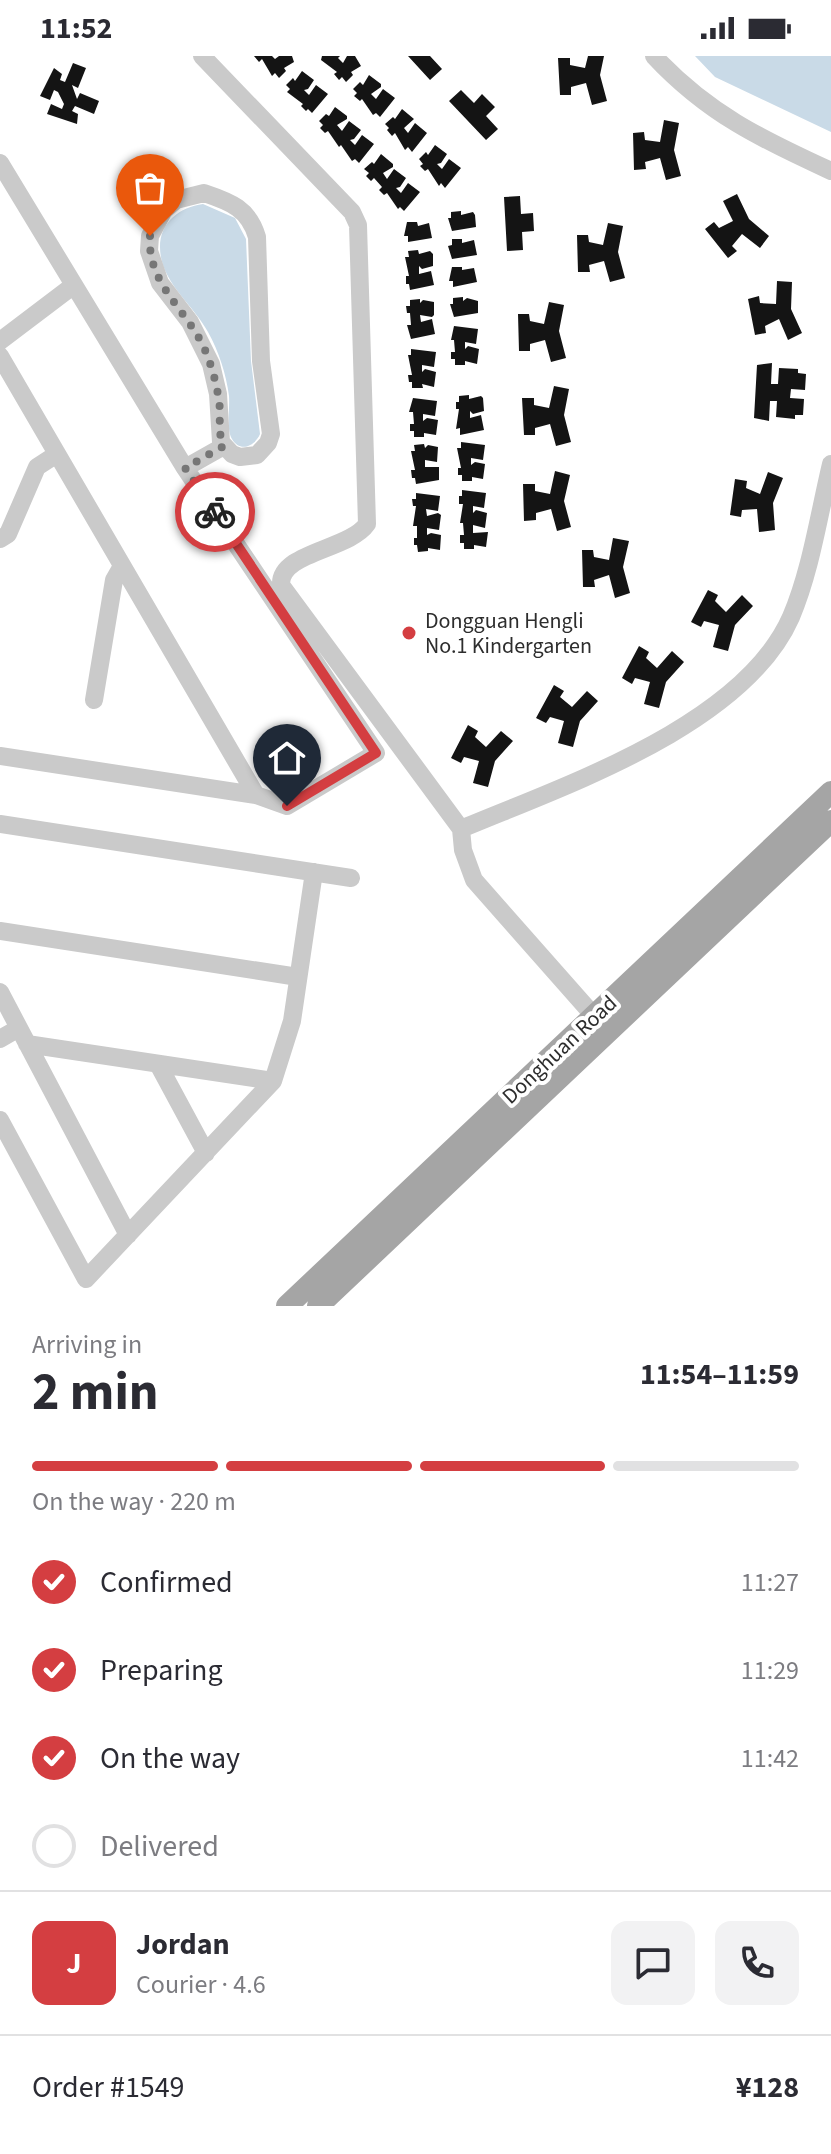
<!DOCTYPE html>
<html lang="en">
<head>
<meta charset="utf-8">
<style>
	body { margin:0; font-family:"Source Sans 3",sans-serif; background:#f2f2f3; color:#2b2b33; height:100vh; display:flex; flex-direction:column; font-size:30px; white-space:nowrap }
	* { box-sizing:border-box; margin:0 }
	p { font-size:26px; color:#7c7c81 }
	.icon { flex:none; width:44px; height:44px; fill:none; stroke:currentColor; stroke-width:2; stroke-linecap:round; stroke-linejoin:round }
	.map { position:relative; height:1250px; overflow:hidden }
	.panel { display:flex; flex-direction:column; background:#fff; flex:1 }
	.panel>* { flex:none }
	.pin { position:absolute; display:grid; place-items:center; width:68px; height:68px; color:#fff; margin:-82px -34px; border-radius:50% 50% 50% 0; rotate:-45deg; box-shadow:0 0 8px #0007 }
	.pin .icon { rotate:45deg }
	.courier { position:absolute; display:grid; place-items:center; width:80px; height:80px; margin:-40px; border:6px solid #d43e41; border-radius:50%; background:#fff; color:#222; box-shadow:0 2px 10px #0007 }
	.overview em { font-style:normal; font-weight:700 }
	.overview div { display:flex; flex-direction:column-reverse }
	.overview { display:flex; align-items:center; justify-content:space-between; height:136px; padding:0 32px }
	h1 { font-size:52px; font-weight:700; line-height:60px }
	.bar { display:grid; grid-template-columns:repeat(4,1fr); gap:12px 8px; align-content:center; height:96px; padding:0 32px }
	.bar i { height:10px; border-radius:6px; background:#e1e1e2 }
	.bar .current { background:#d43e41 }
	.bar p { grid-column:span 4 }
	.line { display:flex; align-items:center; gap:20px; padding:0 32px; border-top:2px solid #e1e1e2 }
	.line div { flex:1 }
	.round { display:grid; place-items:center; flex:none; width:84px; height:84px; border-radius:16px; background:#f2f2f3 }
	ol { padding:0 32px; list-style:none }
	li { display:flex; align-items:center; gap:24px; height:88px }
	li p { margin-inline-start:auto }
	li .icon { padding:8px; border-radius:50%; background:#d43e41; color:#fff; stroke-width:4 }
	li:last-child { color:#7c7c81 }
	li i { width:44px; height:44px; border:4px solid #e1e1e2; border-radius:50% }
	.status { display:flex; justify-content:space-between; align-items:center; height:56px; padding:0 40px; background:#fff; direction:ltr }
	.status svg { height:22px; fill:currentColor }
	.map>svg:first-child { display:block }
	.water { fill:#c9dae7 }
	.building { fill:#141414 }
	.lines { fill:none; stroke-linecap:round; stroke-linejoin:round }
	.minor { stroke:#cacaca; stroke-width:18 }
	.major { stroke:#a5a5a5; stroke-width:22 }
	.done { stroke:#767676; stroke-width:8; stroke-dasharray:0 14.4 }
	.route { stroke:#d43e41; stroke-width:10 }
	.poi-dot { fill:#d43e41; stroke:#fff; stroke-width:3 }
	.labels { text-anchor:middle; stroke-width:8; stroke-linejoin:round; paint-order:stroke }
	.poi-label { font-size:22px; fill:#2d2d2d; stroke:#fff; text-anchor:start }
	.street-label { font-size:22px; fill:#2d2d2d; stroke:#fff }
</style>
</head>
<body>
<div class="status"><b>11:52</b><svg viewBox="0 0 49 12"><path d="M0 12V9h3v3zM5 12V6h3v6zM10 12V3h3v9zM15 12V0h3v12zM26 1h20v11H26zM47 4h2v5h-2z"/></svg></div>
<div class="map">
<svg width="831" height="1250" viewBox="0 0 831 1250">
	<rect width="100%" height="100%" fill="#fff"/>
	<path class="water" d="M695 0H831V76L715 21Z
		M203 148 235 162 246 183 251 305 260 378C255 390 240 397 232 383 226 373 230 353 229 340 226 318 219 296 208 276 193 248 160 226 160 191 160 166 180 151 203 148Z"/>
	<path class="building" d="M254 0H272L275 3 279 0H292L294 6 284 12 286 15 279 22 275 17 272 20 262 3 259 6Z
		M322 0H340L338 2 343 7 347 0H355L361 10 351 16 353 19 346 26 342 21 339 24 334 18 337 16 321 4Z
		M408 0H430L442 13 430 24Z
		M588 0H604L600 19 607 45 592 49 586 27 571 31V39H560L558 2H570V9L585 12Z
		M73 7 86 12 78 32 72 29 77 43 80 37 99 45 94 58 75 50 72 55 78 58 77 68 47 58 51 48 62 53 64 48 58 36 54 34 50 44 40 40 54 12 62 18 60 24 65 26Z
		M302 15 314 24 308 33 304 34 309 39 316 29 328 38 312 57 308 53 306 55 301 50 303 48 287 36 290 33 286 29 293 22 295 25Z
		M369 19 381 28V31L371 38 376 43 383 33 395 42 380 61 376 57 373 59 362 43 360 45 354 40 357 37 353 33 360 26 363 29Z
		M461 34 474 47 482 38 495 51 486 60 498 73 486 84 449 45Z
		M335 51 347 60V63L337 69 342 75 349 65 361 74 354 83 350 84 355 89 362 79 374 88 359 107 355 103 352 105 341 89 339 91 328 75 325 77 320 72 323 69 319 65 326 58 329 60Z
		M402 53 414 63 404 72 408 77 415 67 427 77 412 96 408 91 405 94 395 77 392 80 387 74 389 72 385 68 393 61 395 63Z
		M664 64 679 67 674 94 681 120 666 124 660 102 645 106 646 113 634 114 633 77 644 76 645 84 660 86Z
		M435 89 447 98 441 107 437 108 442 113 449 103 461 112 445 132 441 127 439 130 428 113 425 115 420 110 423 108 419 103 426 96 428 99Z
		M381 98 393 108V111L383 117 387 123 394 113 406 122 400 131 396 132 401 137 408 127 420 136 404 155 400 151 398 153 387 137 384 139 379 134 382 131 374 122 371 125 366 120 369 117 364 113 372 106 374 108Z
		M737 138 749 163 769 180 760 192 742 178 732 190 737 195 728 202 705 173 714 166 719 172 733 165 723 145Z
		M520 140 521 158 533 157 534 175 522 176 523 194 507 195 504 141Z
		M461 155V159L473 156 475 159 476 171 452 175 448 162H451V156Z
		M407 166H417L418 170 429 167 432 182 408 186V180H404Z
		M608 167 623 170 618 196 625 222 610 226 604 205 589 209 590 216H578L577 179H588L589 186 603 189Z
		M452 183H462V187L474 184 477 199 452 203 448 190 452 189Z
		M418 194 419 198 430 195 433 198V210L422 213 419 210V218L431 215 434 229 410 234 409 228H406V220H409L405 201H409L408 195Z
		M452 211H462V214L474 212 477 226 453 231V225H449Z
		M777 225 792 226 791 253 802 277 788 284 779 263 765 270 766 277 755 279 748 243 759 240 760 247 776 248Z
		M463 241V245L467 242 478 245V257L454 261 450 248H453V242Z
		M420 243V247L423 244 434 246V259L432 261 420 259 421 266 432 263 435 278 411 283 407 269H411L410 257H407L406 250H410V244Z
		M549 246 564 249 559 275 566 302 551 306 545 284 530 288V295H519L518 258H529L530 265 544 268Z
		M454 270 478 273 476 288 465 286V293L468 290 479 293 477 308 465 305V309H455V303H451V296H455L454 284H451Z
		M411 293 436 296 434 311 422 309V316L425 313 436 316 434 331 422 328 423 332H412V326H409L408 319H412L408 299H411Z
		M772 307 771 328H778L779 312 798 313V317L806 318 805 334 791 333 790 342 804 343 803 359H795V363L776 361 777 345H770L769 365 754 362 757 309Z
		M554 330 569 333 564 359 571 386 556 390 550 368 535 372V379H524L522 342H534V349L549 352Z
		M469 339V343L481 340 483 342 484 355 473 358 470 355V362L481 359 484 374 460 379V372L456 373 459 353H456V346H459V340Z
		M413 342 437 345 435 360 423 358V365L427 362 438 364 436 379 424 377V381H414V375H410V368H414L413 356H409Z
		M461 386 485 389 483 404 471 402V409L475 406 485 408 483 423 472 421V425H462V419H458V412H461L457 392H461Z
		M424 388 425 392 428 389 438 391 437 406 425 404V411H439V424L416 428 415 422H412L411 414H415L411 395H415L414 389Z
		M555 415 570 419 564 445 571 471 557 475 551 453 536 457V464L524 465 523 428H535V435L550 438Z
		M768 416 783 422 773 447 775 474 759 476 757 453 742 454 741 461 730 459 735 423 747 425 746 432 760 438Z
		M462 434 486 437 484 452 473 450V457L476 454 487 457 485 472 473 469V477L488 476 486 491 474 489V493H464V487H460V479H464L463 467H460L463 448H459V440H462Z
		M416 437 440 440 438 455 426 453 427 460 438 457 441 459 439 474 427 472V479L431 477 441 479 440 494 428 492V495L418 496 417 489H414V482H417V470H413L416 450H413L412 443H416Z
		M613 482 629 485 623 511 630 537 615 542 609 519 594 524 595 531H583L582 494H593L594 501 609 504Z
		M708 534 718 539 715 545 726 556 742 539 753 550 735 569 728 595 713 591 719 569 704 565 701 571 691 566Z
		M639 590 649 596 646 602 657 612 672 595 684 606 666 626 659 652 644 648 650 626 635 622 632 628 622 622Z
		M554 629 564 635 560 641 572 651 587 635 598 645 580 665 573 691 558 687 564 665 550 661 546 667 536 662Z
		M468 669 478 675 475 681 486 691 501 675 513 685 495 705 488 731 473 727 479 705 464 701 461 707 451 702Z"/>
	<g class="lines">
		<path class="minor" d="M202 0 352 156 358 169 367 468C349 494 279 496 281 529L461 773 463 794 474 824 594 960
			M654 0C707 57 761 83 831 115
			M0 107 185 412 376 697 287 750 256 739 0 700
			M204 137C231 146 249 153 257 181L261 305 271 378 268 387 257 399 240 401 232 398 221 386 218 338 211 308 190 266 160 227 149 195 150 180 164 154 176 144Z
			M0 285 74 229
			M0 300 256 739
			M185 412 224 390
			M0 483 8 478 37 411 57 398
			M94 644 114 524 122 510
			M0 768 351 822
			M461 773C563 730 743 670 791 561 811 514 819 458 831 408
			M0 875 298 921
			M0 936 128 1179
			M0 983 19 972
			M27 988 273 1025
			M158 1008 206 1097
			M0 1064 86 1223 273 1025 292 965 314 816"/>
		<path class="major" d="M287 1250 831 736
			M318 1250 831 765"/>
	</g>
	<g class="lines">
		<path class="done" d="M150 180C147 229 187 253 205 294 213 313 218 333 220 354 220 367 218 378 224 390L185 412 215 456"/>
		<path class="route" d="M215 456 376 697 287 750"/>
	</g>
	<circle class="poi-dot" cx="409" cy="577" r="8"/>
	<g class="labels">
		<g class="poi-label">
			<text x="425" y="572">Dongguan Hengli<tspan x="425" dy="25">No.1 Kindergarten</tspan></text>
		</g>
		<g class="street-label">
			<text transform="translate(559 993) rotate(-43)" y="8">Donghuan Road</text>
		</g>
	</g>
</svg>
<div class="pin" style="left:150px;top:180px;background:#ea580c"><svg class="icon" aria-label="bag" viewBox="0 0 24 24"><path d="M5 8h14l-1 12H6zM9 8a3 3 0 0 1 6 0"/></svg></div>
<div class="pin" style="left:287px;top:750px;background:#1f2937"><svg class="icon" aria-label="home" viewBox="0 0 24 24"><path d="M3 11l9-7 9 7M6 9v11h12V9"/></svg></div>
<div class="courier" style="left:215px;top:456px"><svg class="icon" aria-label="bike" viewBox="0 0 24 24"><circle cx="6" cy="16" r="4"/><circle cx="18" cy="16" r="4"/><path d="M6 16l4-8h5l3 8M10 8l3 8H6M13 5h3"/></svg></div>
</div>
<section class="panel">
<div class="overview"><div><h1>2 min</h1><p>Arriving in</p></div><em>11:54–11:59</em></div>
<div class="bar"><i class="current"></i><i class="current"></i><i class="current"></i><i></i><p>On the way · 220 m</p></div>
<ol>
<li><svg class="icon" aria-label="check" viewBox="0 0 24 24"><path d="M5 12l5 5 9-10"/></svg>Confirmed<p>11:27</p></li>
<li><svg class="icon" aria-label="check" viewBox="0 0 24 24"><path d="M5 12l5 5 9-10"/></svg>Preparing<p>11:29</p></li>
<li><svg class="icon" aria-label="check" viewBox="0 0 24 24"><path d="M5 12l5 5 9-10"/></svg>On the way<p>11:42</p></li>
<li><i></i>Delivered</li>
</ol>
<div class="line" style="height:144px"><b class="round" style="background:#d43e41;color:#fff">J</b><div><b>Jordan</b><p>Courier · 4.6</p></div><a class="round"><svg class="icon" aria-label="chat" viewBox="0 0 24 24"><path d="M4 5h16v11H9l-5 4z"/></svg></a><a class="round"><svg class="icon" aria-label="phone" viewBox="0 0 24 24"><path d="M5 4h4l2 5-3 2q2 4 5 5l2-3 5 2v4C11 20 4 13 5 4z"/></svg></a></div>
<div class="line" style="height:104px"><div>Order #1549</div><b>¥128</b></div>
</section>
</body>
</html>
